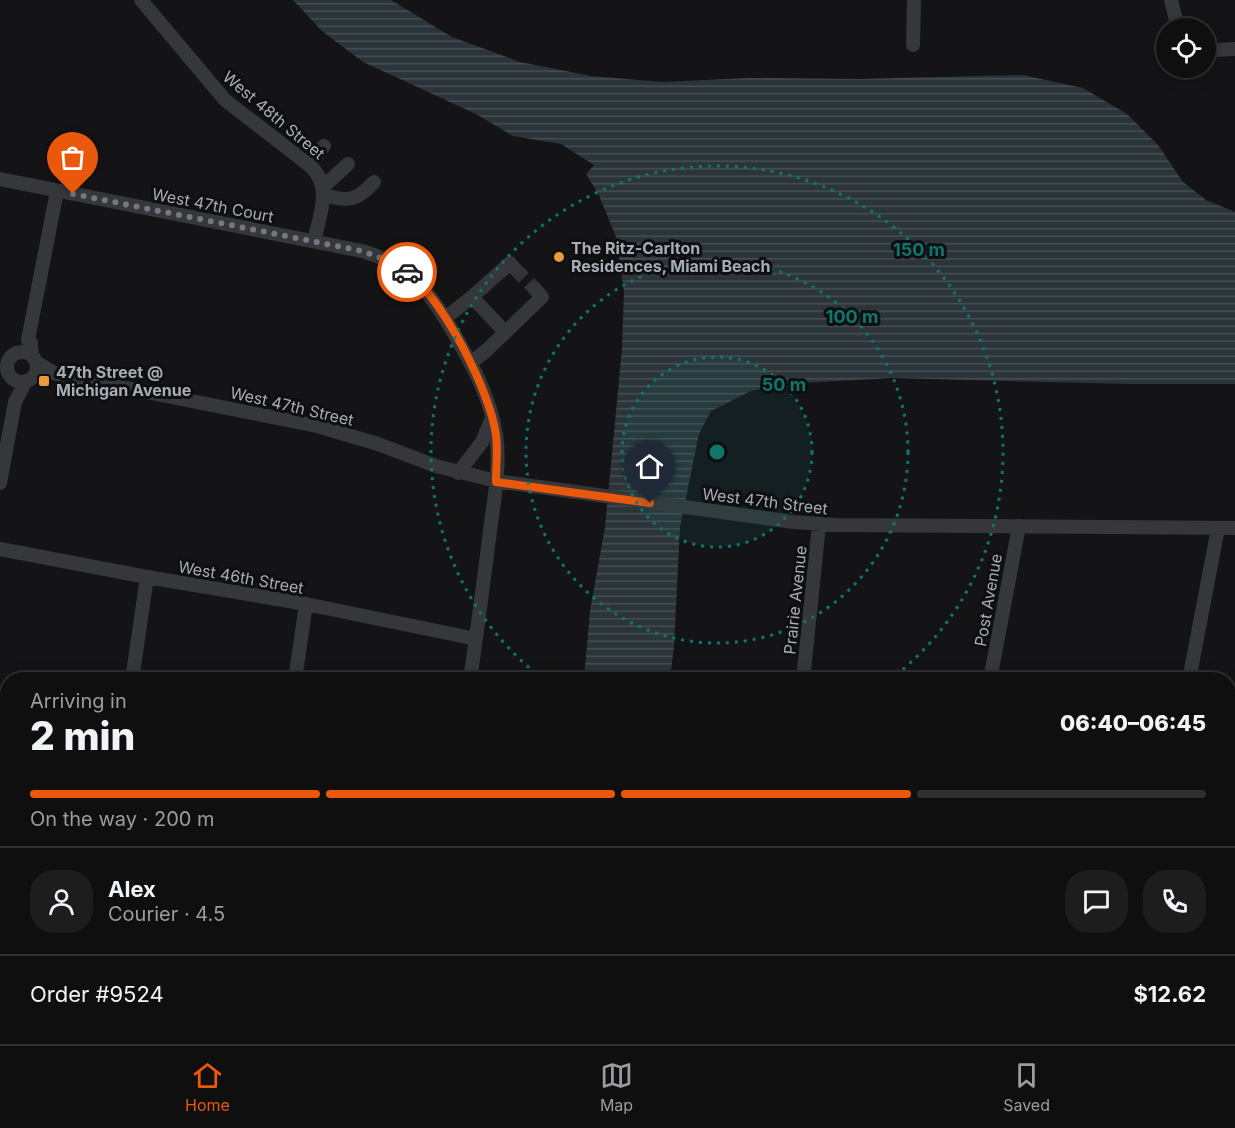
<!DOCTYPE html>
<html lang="en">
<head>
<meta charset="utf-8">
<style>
	body { margin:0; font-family:Inter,sans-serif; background:#1d1d1e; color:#f1f3f6; height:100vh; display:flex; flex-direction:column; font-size:22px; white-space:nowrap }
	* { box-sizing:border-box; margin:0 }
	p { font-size:20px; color:#9b9c9f }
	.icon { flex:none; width:33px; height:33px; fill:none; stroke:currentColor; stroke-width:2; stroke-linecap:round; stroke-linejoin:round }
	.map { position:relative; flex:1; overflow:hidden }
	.details { position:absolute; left:0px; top:672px; width:1236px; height:372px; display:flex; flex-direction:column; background:#0f0f10; border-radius:24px 24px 0 0; box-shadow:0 3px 15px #0003,0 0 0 2px #2f2f30 }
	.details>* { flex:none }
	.buttons { position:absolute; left:1156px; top:18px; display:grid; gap:12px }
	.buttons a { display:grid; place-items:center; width:60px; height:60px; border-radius:50%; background:#0f0f10; box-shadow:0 3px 15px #0003,0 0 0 2px #2f2f30; font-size:30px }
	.pin { position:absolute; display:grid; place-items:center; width:51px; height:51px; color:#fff; margin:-62px -26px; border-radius:50% 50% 50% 0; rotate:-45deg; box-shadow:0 0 6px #0007 }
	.pin .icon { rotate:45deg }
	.courier { position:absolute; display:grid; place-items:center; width:60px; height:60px; margin:-30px; border:4px solid #ea580c; border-radius:50%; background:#fff; color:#222; box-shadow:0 2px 8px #0007 }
	.summary em { font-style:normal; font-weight:800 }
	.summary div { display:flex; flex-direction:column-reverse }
	.summary { display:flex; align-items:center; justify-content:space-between; height:102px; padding:0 30px }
	h1 { font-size:39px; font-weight:800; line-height:45px }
	.bar { display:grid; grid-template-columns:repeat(4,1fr); gap:9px 6px; align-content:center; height:72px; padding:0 30px }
	.bar i { height:8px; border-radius:4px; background:#2f2f30 }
	.bar .active { background:#ea580c }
	.bar p { grid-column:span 4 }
	.line { display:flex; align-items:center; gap:15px; padding:0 30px; border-top:2px solid #2f2f30 }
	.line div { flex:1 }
	.round { display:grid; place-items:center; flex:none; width:63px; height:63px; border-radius:24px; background:#1d1d1e }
	.tabs { display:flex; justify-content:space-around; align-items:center; height:84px; border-top:2px solid #2f2f30; background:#0f0f10; font-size:16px; color:#9b9c9f }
	.tabs a { display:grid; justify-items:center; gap:3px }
	.tabs .active { color:#ea580c }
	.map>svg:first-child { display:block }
	.water { fill:url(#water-rules) }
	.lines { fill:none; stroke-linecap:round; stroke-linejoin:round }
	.minor-tunnel { stroke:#313336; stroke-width:14; stroke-dasharray:14 7; stroke-linecap:butt }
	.minor { stroke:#35373b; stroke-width:14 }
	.done { stroke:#74777e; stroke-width:6; stroke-dasharray:0 10.8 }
	.route { stroke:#ea580c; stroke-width:8 }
	.ring { fill:none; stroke:#0f766e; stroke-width:3; stroke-dasharray:3 6 }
	.poi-dot { fill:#ea9a38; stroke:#0f0f11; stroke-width:2 }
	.labels { text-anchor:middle; stroke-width:6; stroke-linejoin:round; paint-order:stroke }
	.street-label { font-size:16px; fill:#a7adb6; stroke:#0f0f11 }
	.poi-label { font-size:16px; font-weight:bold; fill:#a7adb6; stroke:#0f0f11; text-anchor:start }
	.centre { fill:#0f766e; stroke:#0f0f11; stroke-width:3 }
	.ring-label { font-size:18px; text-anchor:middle; font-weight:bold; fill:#0f766e; stroke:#0f0f11; stroke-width:6; stroke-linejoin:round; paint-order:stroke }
</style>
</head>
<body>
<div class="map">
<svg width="1235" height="1044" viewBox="0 0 1235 1044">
	<defs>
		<pattern id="water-rules" width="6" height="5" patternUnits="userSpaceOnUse" patternTransform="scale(1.5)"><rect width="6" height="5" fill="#2b3439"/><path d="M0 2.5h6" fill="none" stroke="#474f53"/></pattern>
	</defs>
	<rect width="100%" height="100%" fill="#141416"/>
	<path class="water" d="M293 0H391L452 37 520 62 591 76 662 82 749 78 859 79 1023 75 1083 88 1127 114 1158 145 1183 182 1206 200 1235 212V384H1130L892 378 784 384 751 391 711 411 699 434 680 527 674 646 670 679H584L590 611 605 527 622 348 624 291 616 237 598 193 586 174 594 165 561 144 513 136 478 115 363 62 322 31Z
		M513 1037V1036L601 1037 599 1044H511Z"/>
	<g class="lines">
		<path class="minor-tunnel" d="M514 268 534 288"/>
		<path class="minor" d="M141 0 225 100 309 165C333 185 320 215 314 241
			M1171 0 1176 20 1182 28
			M913 45 914 0
			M1206 46 1214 50 1235 49
			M309 165 324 146
			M0 179 362 251C409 265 428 289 452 330 471 363 490 396 496 434 501 468 493 505 489 539 483 586 477 633 470 680
			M323 187 348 164
			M324 195C348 202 357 201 374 182
			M472 297 505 332
			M445 318 472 297 510 263 514 268
			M7 367a15 15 0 1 1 30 0a15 15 0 1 1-30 0Z
			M32 356 31 343 28 340 57 191
			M36 362 56 374 317 426 378 444 436 466 496 481 793 522 836 525 1235 528
			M471 363 487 350 542 297 534 288
			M458 473 482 442 492 418
			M0 483 15 402 26 381
			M0 549 147 577 306 604 476 639
			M132 680 147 577
			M295 680 306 604
			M803 680 819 525
			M990 680 1019 526
			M1189 680 1218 528
			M1228 742H1235
			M48 1044 50 1036
			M219 1044 221 1036
			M396 1044 398 1036
			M733 1044 735 1036
			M919 1044 920 1036
			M1118 1044 1119 1036"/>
	</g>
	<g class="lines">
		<path class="done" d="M73 194 362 251 389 261 407 272"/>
		<path class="route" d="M407 272C443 299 490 391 496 435 498 451 496 466 496 482L650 503"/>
	</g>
	<circle cx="717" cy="452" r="95" fill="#0f766e" fill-opacity=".12"/>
	<g class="ring">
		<circle cx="717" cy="452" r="95"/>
		<circle cx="717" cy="452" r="191"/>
		<path d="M543 679A286 286 0 1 1 891 679"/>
	</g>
	<g class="poi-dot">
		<circle cx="559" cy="257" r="6"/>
		<rect x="38" y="375" width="12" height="12" rx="3"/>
	</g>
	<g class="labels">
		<g class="street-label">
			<text transform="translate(274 115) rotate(40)" y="6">West 48th Street</text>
			<text transform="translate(213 205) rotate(11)" y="6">West 47th Court</text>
			<text transform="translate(292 406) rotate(13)" y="6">West 47th Street</text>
			<text transform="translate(765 501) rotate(7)" y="6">West 47th Street</text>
			<text transform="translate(241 577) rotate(10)" y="6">West 46th Street</text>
			<text transform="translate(795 600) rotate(-84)" y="6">Prairie Avenue</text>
			<text transform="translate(988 600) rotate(-80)" y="6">Post Avenue</text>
		</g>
		<g class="poi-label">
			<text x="571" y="254">The Ritz-Carlton<tspan x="571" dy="18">Residences, Miami Beach</tspan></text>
			<text x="56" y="378">47th Street @<tspan x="56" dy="18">Michigan Avenue</tspan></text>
		</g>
	</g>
	<circle cx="717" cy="452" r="9" class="centre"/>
	<g class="ring-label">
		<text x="919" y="256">150 m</text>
		<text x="852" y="323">100 m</text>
		<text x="784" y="391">50 m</text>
	</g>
</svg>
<div class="buttons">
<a><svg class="icon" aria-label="locate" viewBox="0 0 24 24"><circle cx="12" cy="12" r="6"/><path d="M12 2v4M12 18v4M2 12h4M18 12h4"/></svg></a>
</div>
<div class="pin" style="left:73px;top:194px;background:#ea580c"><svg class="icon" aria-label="bag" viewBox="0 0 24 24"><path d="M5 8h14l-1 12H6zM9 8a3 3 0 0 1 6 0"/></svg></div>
<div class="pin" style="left:650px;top:503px;background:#1f2937"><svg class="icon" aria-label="home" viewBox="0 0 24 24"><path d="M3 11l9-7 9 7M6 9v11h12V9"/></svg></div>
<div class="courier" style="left:407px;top:272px"><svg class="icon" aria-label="car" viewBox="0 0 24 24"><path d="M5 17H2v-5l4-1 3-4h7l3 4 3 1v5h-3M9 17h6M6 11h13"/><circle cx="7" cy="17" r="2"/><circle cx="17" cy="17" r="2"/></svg></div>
<section class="details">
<div class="summary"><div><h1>2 min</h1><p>Arriving in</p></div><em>06:40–06:45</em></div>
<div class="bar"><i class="active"></i><i class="active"></i><i class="active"></i><i></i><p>On the way · 200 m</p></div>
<div class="line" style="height:108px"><a class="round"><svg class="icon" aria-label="person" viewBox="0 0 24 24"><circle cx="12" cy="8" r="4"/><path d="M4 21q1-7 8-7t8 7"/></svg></a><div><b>Alex</b><p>Courier · 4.5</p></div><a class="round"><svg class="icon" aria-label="chat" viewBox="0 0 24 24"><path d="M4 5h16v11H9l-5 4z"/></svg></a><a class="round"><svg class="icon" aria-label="phone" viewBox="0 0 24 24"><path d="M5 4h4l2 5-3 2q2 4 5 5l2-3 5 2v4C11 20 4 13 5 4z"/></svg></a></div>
<div class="line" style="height:78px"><div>Order #9524</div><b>$12.62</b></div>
</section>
</div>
<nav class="tabs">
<a class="active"><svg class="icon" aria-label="home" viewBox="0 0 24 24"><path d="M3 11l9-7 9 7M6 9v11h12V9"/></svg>Home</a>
<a><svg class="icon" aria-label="map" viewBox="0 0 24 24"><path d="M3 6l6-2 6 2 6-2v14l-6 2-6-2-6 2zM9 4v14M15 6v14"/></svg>Map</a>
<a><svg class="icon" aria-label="saved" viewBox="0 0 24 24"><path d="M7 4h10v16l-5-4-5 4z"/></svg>Saved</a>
</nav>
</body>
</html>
